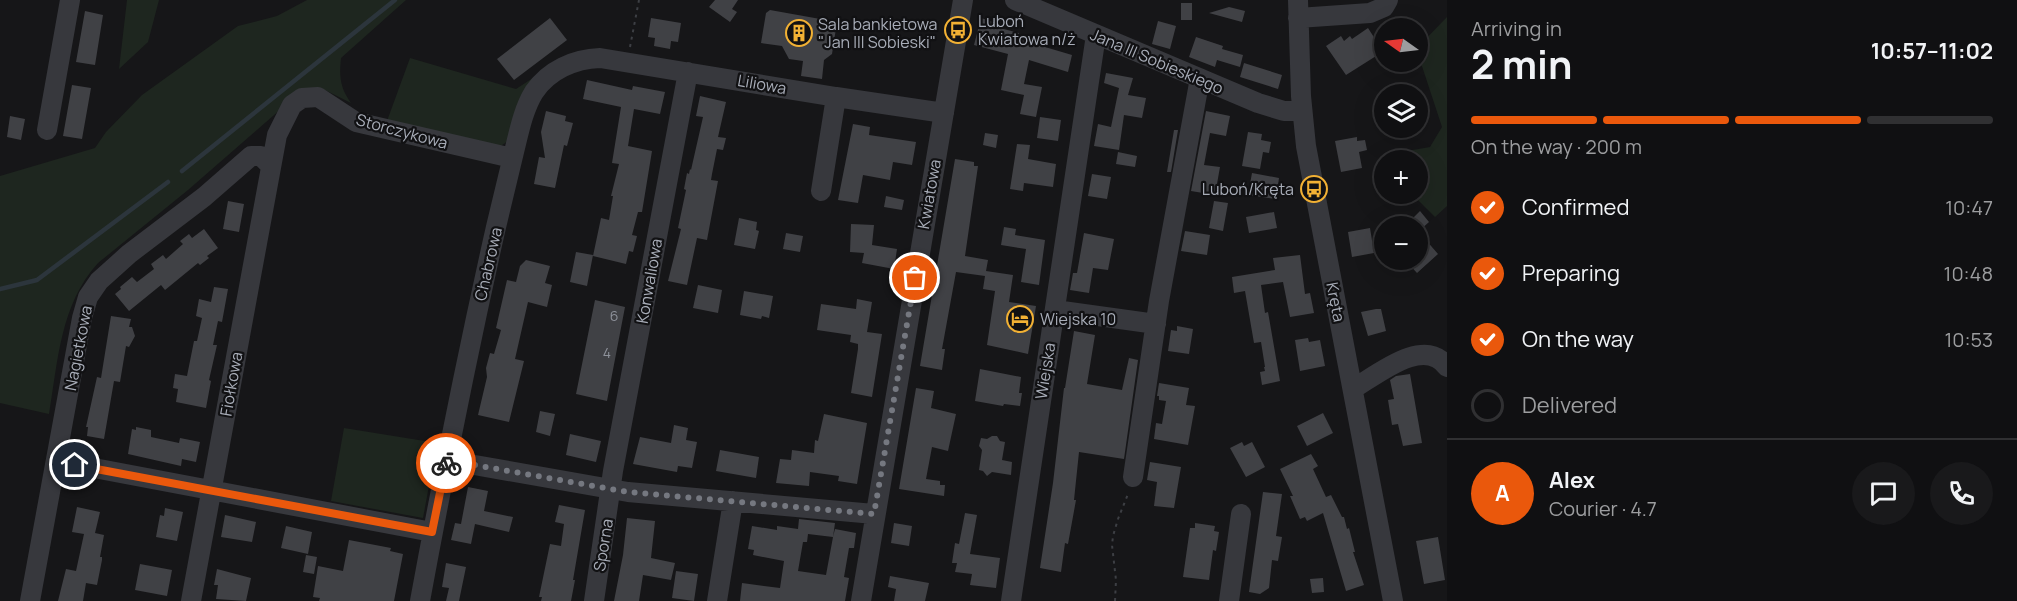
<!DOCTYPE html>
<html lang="en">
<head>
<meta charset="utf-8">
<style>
	body { margin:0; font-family:Manrope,sans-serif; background:#19191b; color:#f1f3f6; height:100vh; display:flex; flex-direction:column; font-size:22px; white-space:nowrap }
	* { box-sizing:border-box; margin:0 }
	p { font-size:20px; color:#9c9d9f }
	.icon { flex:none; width:33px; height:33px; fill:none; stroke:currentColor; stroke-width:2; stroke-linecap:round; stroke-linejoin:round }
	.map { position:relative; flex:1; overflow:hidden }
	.panel { display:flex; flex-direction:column; background:#101012; width:570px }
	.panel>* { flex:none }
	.needle { width:39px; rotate:284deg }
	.controls { position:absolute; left:1374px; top:18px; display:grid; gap:12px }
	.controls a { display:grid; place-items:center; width:54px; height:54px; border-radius:50%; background:#101012; box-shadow:0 6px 24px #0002,0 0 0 2px #303032; font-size:30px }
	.pin { position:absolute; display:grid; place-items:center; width:51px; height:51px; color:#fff; margin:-26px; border:3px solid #fff; border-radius:50%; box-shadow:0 2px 6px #0007 }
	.courier { position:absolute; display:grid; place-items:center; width:60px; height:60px; margin:-30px; border:4px solid #ea580c; border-radius:50%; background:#fff; color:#222; box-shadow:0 2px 8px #0007 }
	.overview em { font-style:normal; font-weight:700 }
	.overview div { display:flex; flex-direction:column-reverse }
	.overview { display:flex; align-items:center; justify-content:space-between; height:102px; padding:0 24px }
	h1 { font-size:39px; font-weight:700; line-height:45px }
	.bar { display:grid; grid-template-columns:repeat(4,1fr); gap:9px 6px; align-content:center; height:72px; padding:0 24px }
	.bar i { height:8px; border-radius:4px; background:#303032 }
	.bar .selected { background:#ea580c }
	.bar p { grid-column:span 4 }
	.line { display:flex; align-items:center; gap:15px; padding:0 24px; border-top:2px solid #303032 }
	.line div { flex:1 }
	.round { display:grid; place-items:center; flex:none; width:63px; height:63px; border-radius:32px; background:#19191b }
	ol { padding:0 24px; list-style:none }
	li { display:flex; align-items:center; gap:18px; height:66px }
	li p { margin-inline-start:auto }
	li .icon { padding:6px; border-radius:50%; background:#ea580c; color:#fff; stroke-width:4 }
	li:last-child { color:#9c9d9f }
	li i { width:33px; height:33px; border:3px solid #303032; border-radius:50% }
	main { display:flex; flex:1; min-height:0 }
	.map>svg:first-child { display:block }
	.green { fill:#1e261f }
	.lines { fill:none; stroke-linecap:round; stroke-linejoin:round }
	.stream { stroke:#2c353c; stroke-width:4.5 }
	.building { fill:#404145; fill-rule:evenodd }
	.path { stroke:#3d3f44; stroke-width:2; stroke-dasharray:3 4.5; stroke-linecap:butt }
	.minor { stroke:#37383d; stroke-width:20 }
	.done { stroke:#757880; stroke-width:6; stroke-dasharray:0 10.8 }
	.route { stroke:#ea580c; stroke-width:8 }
	.labels { text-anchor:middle; stroke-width:4.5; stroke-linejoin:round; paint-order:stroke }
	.number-label { font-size:14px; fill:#8e929b }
	.poi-label { font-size:16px; fill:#a8adb8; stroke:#111113; text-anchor:start }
	.street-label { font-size:16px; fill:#a8adb8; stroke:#111113 }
</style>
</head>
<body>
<main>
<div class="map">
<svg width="1447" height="601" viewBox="0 0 1447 601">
	<rect width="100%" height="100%" fill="#161618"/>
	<path class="green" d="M127 0H159L148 42 119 69Z
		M307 0H406L341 58C339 76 340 88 351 103L325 90 305 88 188 190 98 263C60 305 58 361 49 414L0 403V176L95 148 106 132 142 95 238 26 277 16Z
		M1447 17V206L1435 217 1414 196V194H1418V160H1409L1407 151 1430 147 1442 127 1418 54V47Z
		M410 58 516 89 539 74 508 141 498 148 387 121Z
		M344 428 437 443 423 518 331 501Z"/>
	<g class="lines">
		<path class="stream" d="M182 171 395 0
			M0 289 37 280 168 182"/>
	</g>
	<path class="building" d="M715 0H738L732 9 737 12 730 22 709 7Z
		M1181 3H1192V20H1181Z
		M1229 7 1245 11 1242 22 1209 13Z
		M770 10 837 22 832 54 824 60 822 79 801 76 803 61 789 59 782 46 761 43 766 13Z
		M85 11 103 15 95 65 76 62Z
		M550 18 567 40 514 80 497 59Z
		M651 18 681 23 678 42 671 41 670 49 654 46 655 38 648 37Z
		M981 18 997 23 996 27 1019 33 1018 39 1072 55 1068 72 1029 60 1024 84 1042 87 1036 117 1020 114 1024 95 1001 90 1008 54 974 45Z
		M1158 21 1176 26 1170 49 1152 44Z
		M1368 28 1377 42 1384 37V51L1346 75 1326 46 1341 36 1344 41 1350 36 1352 39Z
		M1196 37 1223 46 1222 49 1243 55 1240 67 1217 60 1215 67 1189 57Z
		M1244 63 1282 75 1278 89 1240 77Z
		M1106 73 1133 78 1128 95 1146 98 1142 118 1124 115 1119 150 1094 146 1098 124 1111 127 1119 88 1104 83Z
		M587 80 632 90 633 86 665 92 660 114 634 109 628 146 652 151 642 212H638L632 235 637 236 633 252 629 251 626 264 593 256 601 218 609 220 613 196H611L619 164 612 163 621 107 583 99Z
		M72 85 91 88 82 139 63 136Z
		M700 96 726 102 718 137 726 138 723 150 717 149 712 174 711 180 718 181 707 240 697 238 687 285 668 281 681 229 678 228 686 190 684 189 687 173 689 174 690 169 691 170 703 117 696 116Z
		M546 111 566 116 565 121 573 123 567 146 564 145 555 188 534 184 539 157 545 158 541 132Z
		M1206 111 1230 116 1226 136 1210 133 1204 165 1220 167 1215 195 1191 191Z
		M10 116 25 119 21 140 7 137Z
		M1040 117 1061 120 1058 141 1037 138Z
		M853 124 870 127 869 135 916 142 912 165 893 162 890 180 863 175 858 203 838 200Z
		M1174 130H1178L1171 172H1167Z
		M1248 132 1262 134 1261 140 1271 142 1269 153 1263 152 1260 169 1242 166Z
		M985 133 998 135 996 148 983 145Z
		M1357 137V141L1365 140 1367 150 1359 152 1362 168 1341 172 1335 141Z
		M1017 144 1030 145 1028 159 1056 164 1053 187 1024 183 1023 191 1010 189Z
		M1118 152 1137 156 1135 167 1116 164Z
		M955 159 974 162V166H978L965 256 988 260 986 271 1013 275 1009 302 1036 306 1028 354 987 345 995 291 983 289 985 276 956 272 942 349H945L942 370 920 366Z
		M1252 173 1279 178 1276 199 1248 195Z
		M1092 174 1111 177 1107 199 1088 196Z
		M886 196 904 200 902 210 884 207Z
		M228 201 244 204 239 232 223 229Z
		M1214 201 1228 203 1223 231 1209 228Z
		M1420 211 1429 222 1419 231 1418 226 1410 221Z
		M1274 212 1277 228 1249 233 1246 217Z
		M739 218 757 222 756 230 759 231 755 249 734 245Z
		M851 224 874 225 872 245 897 249 894 269 862 263 864 253 850 252Z
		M1004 227 1016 229 1015 235 1045 240 1039 285 1021 282 1026 249 1001 245Z
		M1370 228 1374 253 1352 257 1348 232Z
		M204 229 218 248 207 256 209 258 200 265 198 263 165 290 161 285 129 311 115 294 121 289 120 287 132 277 137 282 154 269 151 264 163 255 166 259 183 244 180 241 189 234 192 238Z
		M1185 231 1210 235 1207 255 1181 251Z
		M786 233 803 236 800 252 783 249Z
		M1084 233 1114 239 1108 270 1093 268 1089 293 1070 290 1073 273H1077Z
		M1425 239 1438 254 1417 273 1405 260H1418V246Z
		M576 252 593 255 587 286 570 282Z
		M1300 255 1305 294 1310 293 1314 313 1290 317 1283 282 1261 285 1265 313 1268 312 1280 381 1262 385 1260 372 1265 371 1264 367H1265L1261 342 1254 343 1245 291 1234 293 1232 277 1275 270 1273 258Z
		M526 260 550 266 545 283 552 285 547 307 528 302 515 359 524 361 509 422 478 415 487 377 486 368 490 353 494 354 501 330 496 328 507 280 516 282 520 266Z
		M698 285 722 290 718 313 693 308Z
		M214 287 228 289 222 322 218 321 213 345H217L209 380 211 381 206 408 176 402 178 389 173 388 175 374 187 376 194 341H197L202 318 196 316 199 299 211 302Z
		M744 291 773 296 769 318 762 316 761 319 740 315Z
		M857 299 872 302 867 332 882 334 872 397 851 393 858 349V344L850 342 851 335 817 330 821 304 856 309Z
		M595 300 625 307 607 401 576 394Z
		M1376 309H1381L1386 331 1368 336 1361 312Z
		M111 316 131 319 129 327H132L135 336 129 347 126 346 120 382 114 381 104 439 87 436 88 427H86L97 377 101 378Z
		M1177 326 1193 329 1189 354 1168 351 1171 330 1177 331Z
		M1074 331 1095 335 1087 384 1122 390 1129 358 1138 360 1124 459 1079 452 1074 500H1076L1068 544 1065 543 1061 572 1040 568 1053 483 1064 388H1065Z
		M1308 338 1309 342 1320 340 1325 366 1300 371 1295 340Z
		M980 369 1021 377 1019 393H1022L1020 406 1004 404 1003 406 975 401Z
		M1410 374 1422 443 1403 446 1398 424 1392 425 1388 400 1394 399 1390 380 1396 376Z
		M1159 383 1189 388 1186 405 1195 406 1188 445 1154 439 1156 423 1162 424 1166 401 1159 400V396H1157Z
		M916 388 934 391 931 408 956 414 948 451 932 447 926 479 940 481V485H945L944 496 899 489Z
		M540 411 555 414 550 436 536 432Z
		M1323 413 1333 433 1307 446 1297 426Z
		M824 414 867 423 857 484 838 481 839 476 810 472 809 486 776 483 780 459 791 460 792 450 814 453 815 440 818 441Z
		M674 425 688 428 686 440 697 442 692 468 678 466 677 472 633 464 640 437 671 443Z
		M136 427 151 430V437L179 443 180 438 200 442 196 462 182 459 181 466 128 454 132 429 136 430Z
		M570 434 601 441 596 462 566 455Z
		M992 436H997L1000 441 1005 442 1002 460 1012 462 1011 475 992 472 987 476 983 471 979 470 982 450 979 446 981 438 987 439Z
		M1242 442 1244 446 1252 442 1265 467 1246 477 1230 448Z
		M720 450 759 457 756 478 716 471Z
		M1311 454 1318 466 1313 469 1326 497 1331 495 1342 517H1344L1347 529 1349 528 1355 552H1353L1364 585 1346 591 1323 513 1307 521 1305 517 1300 519 1290 496H1293L1280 469Z
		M1150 462 1181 467 1174 508 1154 506 1157 482 1147 480Z
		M468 487 488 491 484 511 513 517 509 532 475 524 471 544 451 540 455 523 461 524Z
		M1263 492 1282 494 1276 536 1282 537 1278 561 1272 560 1269 588 1260 594 1249 592Z
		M559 505 585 510 573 580H575L571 601H541L542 597H539L550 544 561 546 564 524 555 522Z
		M77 507 100 512 95 533 104 535 100 557H102V560L97 585 86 583 83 601H58L66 569 76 571 84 534 72 532Z
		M165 508 183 512 177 541 156 537 160 515 164 516Z
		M965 513 977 515 970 554 1000 558 996 588 970 585 972 574 955 572 957 563H952L955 543 959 544Z
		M225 515 256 522 252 542 221 537Z
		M627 518 655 521 651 558 675 563 671 580 643 575 639 601H614L623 555Z
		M799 519 835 523 833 537 835 529 856 533 854 548H849L844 577 849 578 845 601H740L742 583 780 588 784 561 753 555 754 550 748 549 752 526 777 530V526L798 529ZM808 534 833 537 826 575 798 571 803 542H807Z
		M894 523 912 526 909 546 891 543Z
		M1195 523 1215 526 1214 531 1219 532 1216 551 1213 550 1209 580 1183 577 1190 528H1195Z
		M286 526 312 532 308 554 281 548Z
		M1438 537 1445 580 1424 584 1416 541Z
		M349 540 391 548 390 551 403 554 394 601H319L320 598 313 597 318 566 343 571Z
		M306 555 317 557 314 574 303 572Z
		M446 563 466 567 459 601H446L449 588 442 587Z
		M140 564 172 570 167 596 135 590Z
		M217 569 251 578 246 601 216 599 218 585H214Z
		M676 571 698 574 694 601 672 598Z
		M890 576 929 583 925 601H894L896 589 888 587Z
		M1323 578 1324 592 1312 593 1310 579Z"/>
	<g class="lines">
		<path class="path" d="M630 47 639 0
			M1115 601 1116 580 1112 545 1113 536 1118 519 1128 494"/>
		<path class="minor" d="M1015 0 1258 103 1284 111H1302
			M1298 0 1301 96 1306 146 1393 601
			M1298 18 1370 13 1384 7 1388 0
			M47 130 70 0
			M821 191 836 97 944 113
			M1055 310 1156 324
			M1353 389C1378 374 1425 335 1447 367
			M446 460 628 492 874 514
			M57 461 432 532
			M1133 477 1159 301 1200 78
			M30 601 82 318 88 297 99 281 129 254 204 197 251 156H261L271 166
			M191 601 277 135 292 105 302 98 318 97 356 122 512 158
			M420 601C443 476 468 351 496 227 502 202 508 177 514 152 519 132 523 110 534 92 549 70 574 59 600 58L836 97
			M594 601 613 471 688 72
			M717 601 733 501
			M861 601 963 0
			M1011 601 1096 35
			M1229 601 1241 514"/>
	</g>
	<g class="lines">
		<path class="done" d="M446 463V460L628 492 874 514 915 278"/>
		<path class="route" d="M75 465 432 532 446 463"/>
	</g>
	<defs>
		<symbol id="bus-ring" viewBox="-11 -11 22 22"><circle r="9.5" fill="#111113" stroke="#f2b134" stroke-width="1.5"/><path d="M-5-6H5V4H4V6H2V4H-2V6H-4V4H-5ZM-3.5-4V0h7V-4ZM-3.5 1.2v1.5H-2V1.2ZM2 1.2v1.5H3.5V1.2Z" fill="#f2b134"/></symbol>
		<symbol id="building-ring" viewBox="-11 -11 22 22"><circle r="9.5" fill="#111113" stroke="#f2b134" stroke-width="1.5"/><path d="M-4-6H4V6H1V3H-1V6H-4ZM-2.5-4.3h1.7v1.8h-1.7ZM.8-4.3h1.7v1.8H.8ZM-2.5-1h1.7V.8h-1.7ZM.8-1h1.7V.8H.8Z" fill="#f2b134"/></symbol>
		<symbol id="hotel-ring" viewBox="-11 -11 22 22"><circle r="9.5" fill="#111113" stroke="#f2b134" stroke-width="1.5"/><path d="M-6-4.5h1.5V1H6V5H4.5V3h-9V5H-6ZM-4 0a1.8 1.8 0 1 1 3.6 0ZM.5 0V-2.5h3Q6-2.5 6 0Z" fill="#f2b134"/></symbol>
	</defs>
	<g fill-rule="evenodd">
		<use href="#bus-ring" x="943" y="15" width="30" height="30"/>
		<use href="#building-ring" x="784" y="18" width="30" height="30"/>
		<use href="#bus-ring" x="1299" y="174" width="30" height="30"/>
		<use href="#hotel-ring" x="1005" y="304" width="30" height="30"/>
	</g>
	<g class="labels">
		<g class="number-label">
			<text x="614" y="321">6</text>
			<text x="607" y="358">4</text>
		</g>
		<g class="poi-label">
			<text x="978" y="27">Luboń<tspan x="978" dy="18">Kwiatowa n/ż</tspan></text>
			<text x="818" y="30">Sala bankietowa<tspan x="818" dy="18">"Jan III Sobieski"</tspan></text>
			<text x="1294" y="195" text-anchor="end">Luboń/Kręta</text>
			<text x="1040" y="325">Wiejska 10</text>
		</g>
		<g class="street-label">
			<text transform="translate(1157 61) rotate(23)" y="6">Jana III Sobieskiego</text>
			<text transform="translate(762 84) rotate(10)" y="6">Liliowa</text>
			<text transform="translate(402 131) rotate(15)" y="6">Storczykowa</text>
			<text transform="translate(929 194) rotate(-80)" y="6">Kwiatowa</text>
			<text transform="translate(488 264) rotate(-77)" y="6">Chabrowa</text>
			<text transform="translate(649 281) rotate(-80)" y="6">Konwaliowa</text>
			<text transform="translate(1336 302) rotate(79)" y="6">Kręta</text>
			<text transform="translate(78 348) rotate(-79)" y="6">Nagietkowa</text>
			<text transform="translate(1045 371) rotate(-81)" y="6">Wiejska</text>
			<text transform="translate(231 384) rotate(-80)" y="6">Fiołkowa</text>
			<text transform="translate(603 545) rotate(-81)" y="6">Sporna</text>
		</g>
	</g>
</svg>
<div class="controls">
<a><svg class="needle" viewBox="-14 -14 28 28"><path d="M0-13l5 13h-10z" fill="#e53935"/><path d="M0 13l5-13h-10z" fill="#9c9d9f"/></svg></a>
<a><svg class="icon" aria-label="layers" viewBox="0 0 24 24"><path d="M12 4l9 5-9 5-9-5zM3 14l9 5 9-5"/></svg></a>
<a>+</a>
<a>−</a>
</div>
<div class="pin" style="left:915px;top:278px;background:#ea580c"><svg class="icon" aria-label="bag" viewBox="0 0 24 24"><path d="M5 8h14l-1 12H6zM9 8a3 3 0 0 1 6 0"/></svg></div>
<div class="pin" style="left:75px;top:465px;background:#1f2937"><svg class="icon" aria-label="home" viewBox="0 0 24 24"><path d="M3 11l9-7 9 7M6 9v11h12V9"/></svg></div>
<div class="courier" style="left:446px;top:463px"><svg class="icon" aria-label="bike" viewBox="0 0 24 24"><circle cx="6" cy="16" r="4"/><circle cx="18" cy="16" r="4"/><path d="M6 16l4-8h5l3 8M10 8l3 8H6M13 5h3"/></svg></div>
</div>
<section class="panel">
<div class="overview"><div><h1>2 min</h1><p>Arriving in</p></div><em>10:57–11:02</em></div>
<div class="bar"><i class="selected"></i><i class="selected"></i><i class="selected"></i><i></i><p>On the way · 200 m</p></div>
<ol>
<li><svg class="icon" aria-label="check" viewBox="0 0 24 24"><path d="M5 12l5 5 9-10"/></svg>Confirmed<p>10:47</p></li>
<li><svg class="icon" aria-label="check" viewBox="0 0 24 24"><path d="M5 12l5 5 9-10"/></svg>Preparing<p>10:48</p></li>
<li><svg class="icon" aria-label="check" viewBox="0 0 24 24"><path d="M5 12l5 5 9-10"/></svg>On the way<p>10:53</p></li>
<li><i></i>Delivered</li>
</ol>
<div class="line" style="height:108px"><b class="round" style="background:#ea580c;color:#fff">A</b><div><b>Alex</b><p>Courier · 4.7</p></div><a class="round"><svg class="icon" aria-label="chat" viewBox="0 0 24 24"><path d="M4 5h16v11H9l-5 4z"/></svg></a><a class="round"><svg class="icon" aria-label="phone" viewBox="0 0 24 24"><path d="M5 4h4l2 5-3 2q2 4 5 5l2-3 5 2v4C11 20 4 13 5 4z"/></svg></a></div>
</section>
</main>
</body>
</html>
